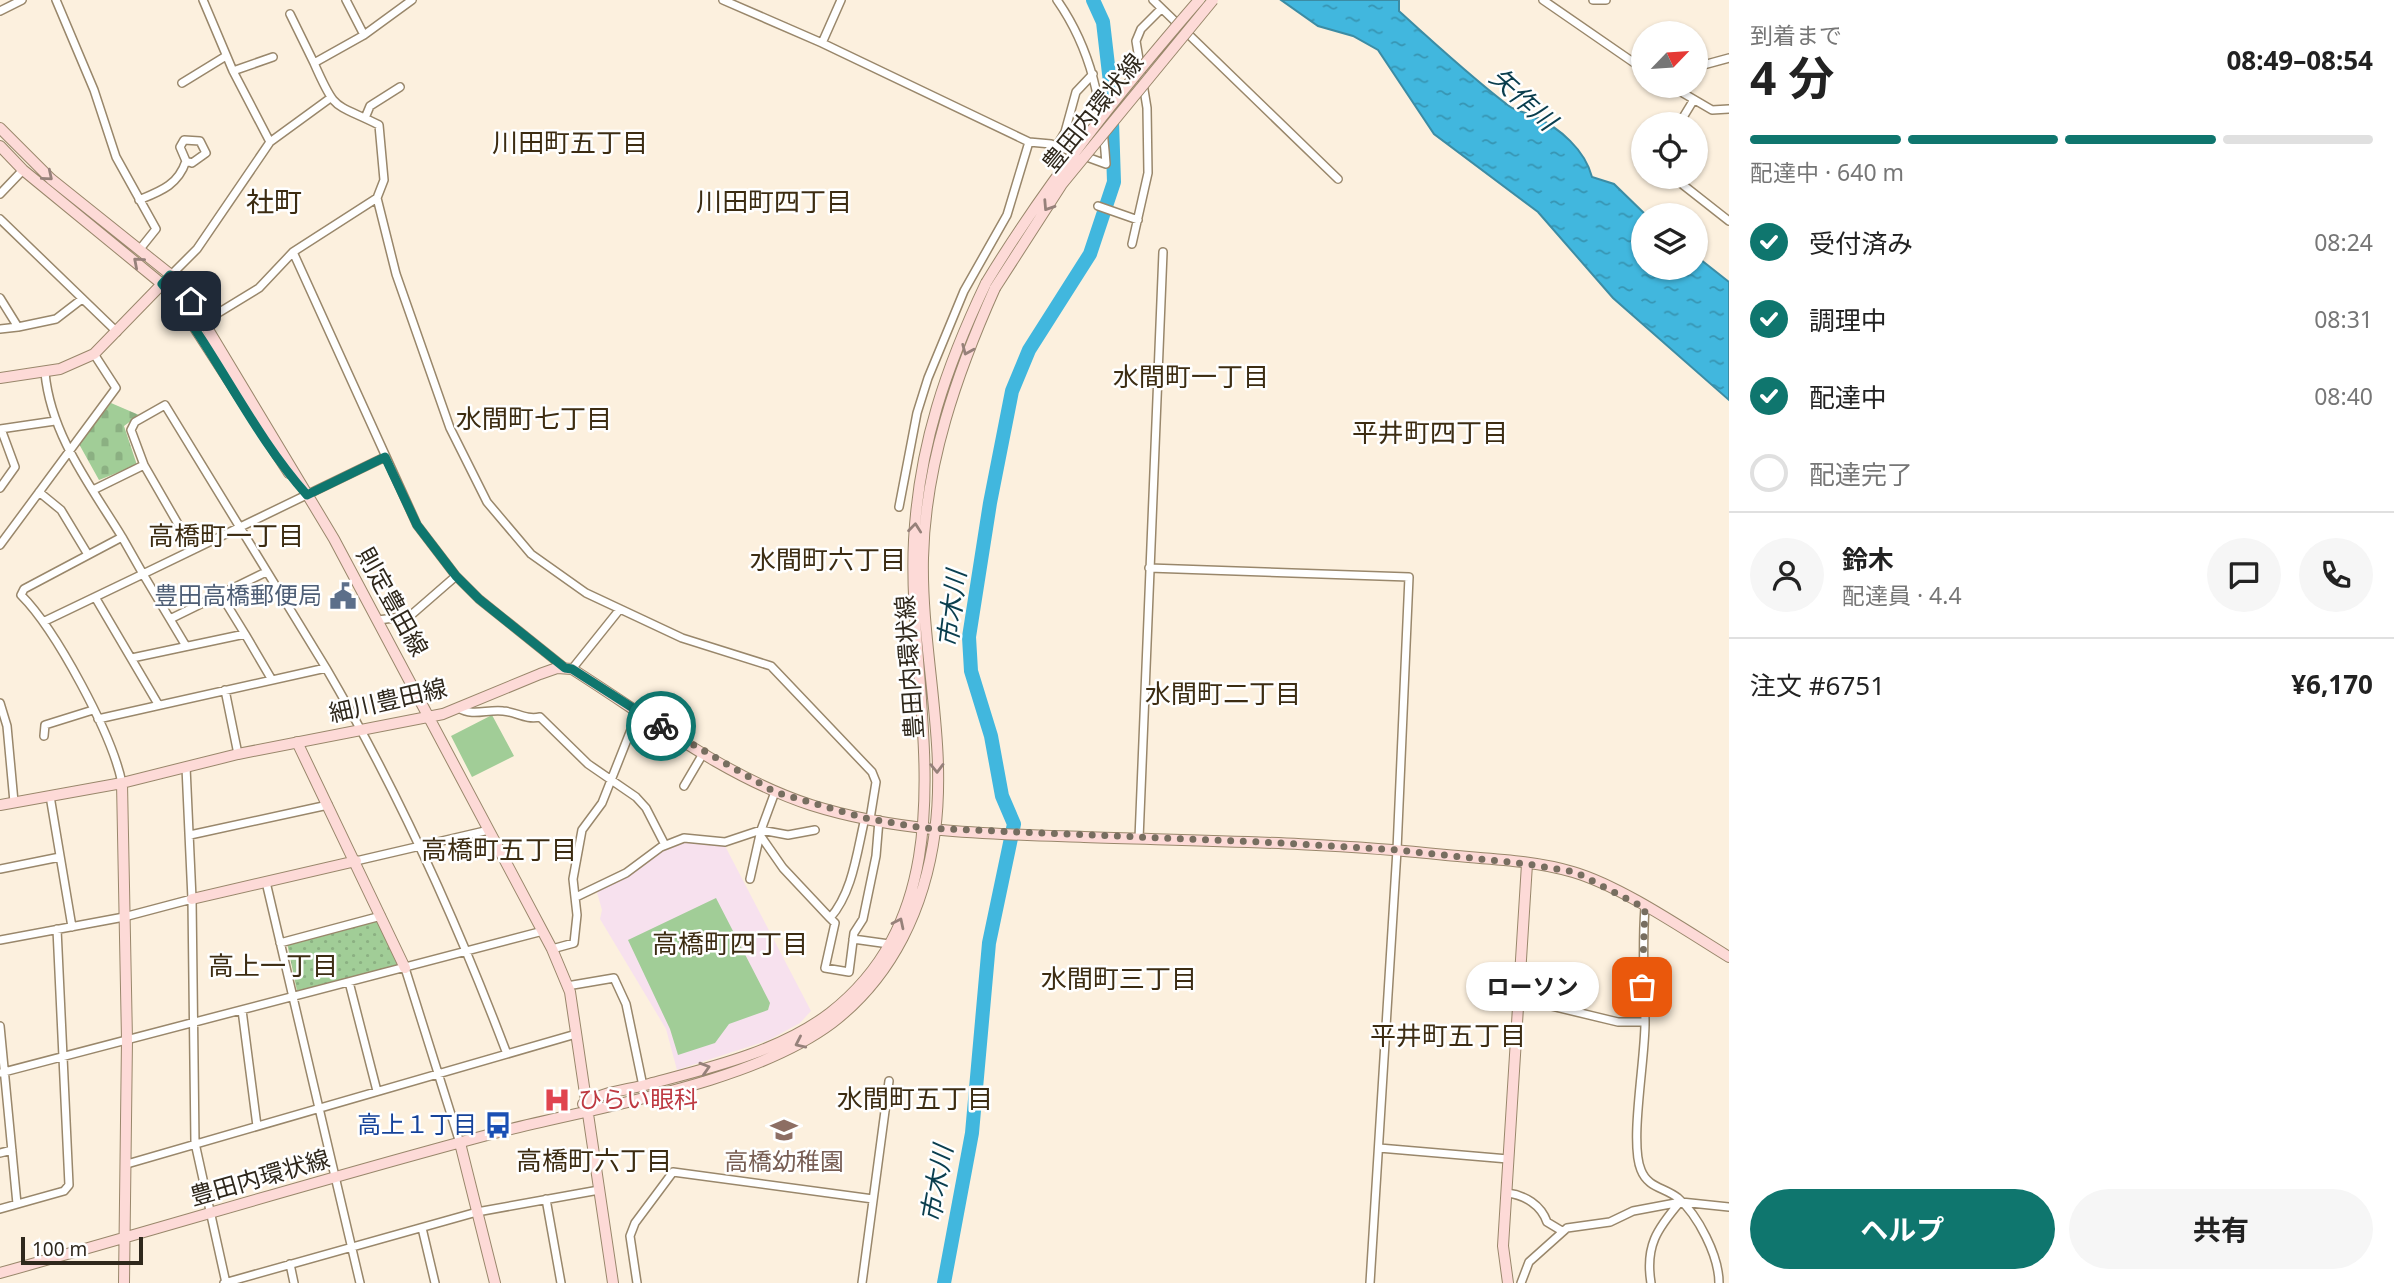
<!DOCTYPE html>
<html lang="ja">
<head>
<meta charset="utf-8">
<style>
	body { margin:0; font-family:"Noto Sans","Noto Sans JP",sans-serif; background:#f6f6f6; color:#222; height:100vh; display:flex; flex-direction:column; font-size:26px; white-space:nowrap }
	* { box-sizing:border-box; margin:0 }
	p { font-size:23px; color:#767676 }
	.icon { flex:none; width:38px; height:38px; fill:none; stroke:currentColor; stroke-width:2; stroke-linecap:round; stroke-linejoin:round }
	.map { position:relative; flex:1; overflow:hidden }
	.details { display:flex; flex-direction:column; background:#fff; width:665px }
	.details>* { flex:none }
	.needle { width:46px; rotate:65deg }
	.fabs { position:absolute; left:1631px; top:21px; display:grid; gap:14px }
	.fabs a { display:grid; place-items:center; width:77px; height:77px; border-radius:50%; background:#fff; box-shadow:0 2px 5px #0004; font-size:35px }
	.scale { position:absolute; left:21px; bottom:18px; width:122px; box-sizing:border-box; padding-left:7px; border:4px solid #2f281c; border-top:0; font-size:19px; line-height:24px; white-space:nowrap; color:#2f281c; -webkit-text-stroke:5px #fff; paint-order:stroke }
	.pin { position:absolute; display:grid; place-items:center; width:60px; height:60px; color:#fff; margin:-30px; border-radius:14px; box-shadow:0 4px 10px #0006 }
	.courier { position:absolute; display:grid; place-items:center; width:70px; height:70px; margin:-35px; border:5px solid #0f766e; border-radius:50%; background:#fff; color:#222; box-shadow:0 2px 9px #0007 }
	.bubble { position:absolute; height:49px; border-radius:24px; background:#fff; box-shadow:0 2px 5px #0004; font-size:23px; font-weight:700; line-height:49px; text-align:center }
	.head em { font-style:normal; font-weight:700 }
	.head div { display:flex; flex-direction:column-reverse }
	.head { display:flex; align-items:center; justify-content:space-between; height:119px; padding:0 21px }
	h1 { font-size:46px; font-weight:700; line-height:52px }
	.bar { display:grid; grid-template-columns:repeat(4,1fr); gap:10px 7px; align-content:center; height:84px; padding:0 21px }
	.bar i { height:9px; border-radius:5px; background:#e0e0e0 }
	.bar .current { background:#0f766e }
	.bar p { grid-column:span 4 }
	.line { display:flex; align-items:center; gap:18px; padding:0 21px; border-top:2px solid #e0e0e0 }
	.line div { flex:1 }
	.round { display:grid; place-items:center; flex:none; width:74px; height:74px; border-radius:37px; background:#f6f6f6 }
	ol { padding:0 21px; list-style:none }
	li { display:flex; align-items:center; gap:21px; height:77px }
	li p { margin-inline-start:auto }
	li .icon { padding:7px; border-radius:50%; background:#0f766e; color:#fff; stroke-width:4 }
	li:last-child { color:#767676 }
	li i { width:38px; height:38px; border:4px solid #e0e0e0; border-radius:50% }
	.action { display:flex; gap:14px; margin-top:auto; padding:14px 21px }
	.action a { flex:1; height:80px; border-radius:42px; background:#0f766e; color:#fff; font-size:28px; font-weight:700; line-height:80px; text-align:center }
	.action a+a { background:#f6f6f6; color:#222 }
	main { display:flex; flex:1; min-height:0 }
	.map>svg:first-child { display:block }
	.education { fill:#f7e1ee }
	.cemetery { fill:url(#cemetery-stones) }
	.park { fill:url(#park-dots) }
	.pitch { fill:#a1cd97 }
	.water { fill:url(#water-ripples); stroke:#3c8ca4; stroke-width:2 }
	.lines { fill:none; stroke-linecap:round; stroke-linejoin:round }
	.river { stroke:#41b7de; stroke-width:14 }
	.street-casing { stroke:#99876b; stroke-width:10 }
	.secondary-casing { stroke:#99876b; stroke-width:12 }
	.street { stroke:#fff; stroke-width:7 }
	.secondary { stroke:#fddad7; stroke-width:10 }
	.secondary-bridge-casing { stroke:#99876b; stroke-width:12; stroke-linecap:butt }
	.secondary-bridge { stroke:#fddad7; stroke-width:10 }
	.oneway { stroke:#96817a }
	.done { stroke:#776e60; stroke-width:7; stroke-dasharray:0 12.6 }
	.route { stroke:#0f766e; stroke-width:9 }
	.labels { text-anchor:middle; stroke-width:5; stroke-linejoin:round; paint-order:stroke }
	.street-label { font-size:24px; fill:#2f281c; stroke:#fff }
	.service-label { font-size:24px; fill:#4e5e75; stroke:#fff; text-anchor:end }
	.health-label { font-size:24px; fill:#be3a42; stroke:#fff; text-anchor:start }
	.transit-label { font-size:24px; fill:#164399; stroke:#fff; text-anchor:end }
	.education-label { font-size:24px; fill:#785e54; stroke:#fff }
	.water-label { font-size:26px; font-style:italic; fill:#0a3e4e; stroke:#fff }
	.neighbourhood-label { font-size:26px; fill:#3c2c12; stroke:#fff }
	.quarter-label { font-size:28px; fill:#3c2c12; stroke:#fff }
</style>
</head>
<body>
<main>
<div class="map">
<svg width="1729" height="1283" viewBox="0 0 1729 1283">
	<defs>
		<pattern id="cemetery-stones" width="16" height="16" patternUnits="userSpaceOnUse" patternTransform="scale(1.75)"><rect width="16" height="16" fill="#a1cd97"/><path d="M2 7V4a2 2 0 0 1 4 0v3zM10 15v-3a2 2 0 0 1 4 0v3z" fill="#8bb082"/></pattern>
		<pattern id="park-dots" width="8" height="8" patternUnits="userSpaceOnUse" patternTransform="scale(1.75)"><rect width="8" height="8" fill="#a1cd97"/><path d="M2 2h.1M6 6h.1" fill="none" stroke="#8bb082" stroke-width="1.8" stroke-linecap="round"/></pattern>
		<pattern id="water-ripples" width="26" height="14" patternUnits="userSpaceOnUse" patternTransform="scale(1.75)"><rect width="26" height="14" fill="#41b7de"/><path d="M2 4q2-2 4 0t4 0M15 11q2-2 4 0t4 0" fill="none" stroke="#3795b3"/></pattern>
	</defs>
	<rect width="100%" height="100%" fill="#fcf0de"/>
	<path class="education" d="M698 838 723 842 811 1011 800 1023 769 1040 677 1070 666 1029 600 919 602 910 596 889 626 877 672 844Z"/>
	<path class="cemetery" d="M111 403 139 415 124 426 137 465 99 480 79 444Z"/>
	<path class="park" d="M377 921 398 966 297 991 287 943Z"/>
	<path class="pitch" d="M492 715 514 756 472 777 451 736Z
		M716 898 770 1003 768 1010 729 1024 715 1043 678 1055 670 1029 628 940Z"/>
	<path class="water" d="M1281 0H1399V11C1434 43 1471 77 1509 106 1517 112 1526 112 1534 116 1560 128 1585 150 1592 177L1614 184 1646 215H1643V268H1696V256L1729 282V400L1613 298 1538 212 1434 134 1378 50 1353 36 1318 26Z"/>
	<g class="lines">
		<path class="river" d="M944 1283 972 1133 989 943 1014 824 1002 796 991 736 971 671 969 637 990 503 1012 391 1029 350 1090 254 1114 182 1111 91 1103 22 1093 0"/>
		<defs>
			<path id="street" d="M56 0 94 90 116 157 156 229 140 249
				M203 0 233 71 270 142
				M346 0 364 35
				M412 0 364 35 314 63C336 113 333 102 379 125L384 180 377 198 396 274 450 428 487 502 531 554 586 593 682 638 771 666 872 772 876 782 870 819
				M723 0 822 43 1029 142 1051 144 1106 164C1102 104 1092 50 1057 0
				M1153 0 1338 179
				M1543 0 1643 69
				M1593 0H1606
				M0 11 22 0
				M290 14 314 63
				M822 43 841 0
				M1696 67 1729 58
				M233 71 273 57
				M182 83 226 56
				M1671 86 1712 110 1729 109
				M365 118 370 106 400 87
				M1679 124 1693 101
				M1056 147 1065 132 1076 92 1093 74
				M1673 177 1729 221
				M0 194 23 170
				M139 200C161 191 178 185 186 161L180 147 184 140 200 141 206 153 192 163 186 161
				M1098 206 1138 220
				M0 219 117 332
				M1132 244 1148 173 1147 108 1136 41 1141 29 1160 10
				M293 252 417 525 456 576 479 599 565 668
				M171 275 197 249 270 142 329 99
				M0 298 18 327 0 329
				M205 321 259 288 293 252 377 198
				M18 327 56 319 82 299
				M45 373C51 435 90 485 122 537
				M0 429 55 421
				M0 488 15 467 1 429
				M93 490 144 465
				M39 492 61 510 87 553
				M899 507 917 413 928 378 964 291 1007 215 1029 142
				M0 545 116 388 94 354
				M193 550 144 465 131 430 135 422 165 405 326 668
				M1149 568 1409 577 1397 850 1370 1283
				M221 595 245 634
				M95 597 158 704
				M170 619 266 572
				M378 620 410 616 456 576
				M45 621 143 574 186 646
				M132 658 245 634 272 680
				M572 669 620 609
				M225 690 238 754
				M0 703 7 726 14 802
				M459 708C473 717 487 709 503 711 517 712 525 720 540 717L588 764 636 797 646 808 665 845
				M98 719 326 668C398 791 457 922 507 1054
				M44 736 45 725 93 710
				M186 767 192 899 195 1143 226 1283
				M122 783C112 734 56 630 21 595L24 589 122 537 143 574 385 457
				M684 786 704 752
				M50 796 72 927
				M865 818C857 851 853 892 830 918L835 923 825 968 849 972 854 933 863 919 876 856 879 820
				M190 835 328 805
				M760 835 783 868 830 918
				M1139 839 1163 252
				M356 861 489 830
				M0 869 60 857
				M750 879 761 830 775 792
				M266 882 360 1283
				M576 897 626 873 661 847 684 838 725 842 761 830 788 835 815 830
				M1645 908C1642 946 1644 982 1645 1020 1646 1056 1629 1142 1641 1170 1648 1188 1664 1187 1678 1198 1698 1215 1719 1256 1719 1283
				M853 939 889 944
				M0 940 124 917 192 899
				M280 943 381 916
				M552 949 574 943 577 915 573 879 582 830 602 803 638 712
				M405 968 460 1143
				M349 982 377 1091
				M567 986 614 978 626 1004 643 1086
				M1518 998 1618 1022H1645
				M242 1010 257 1126
				M0 1026 17 1204
				M0 1073 543 931
				M1379 1148 1508 1159
				M0 1153 12 1150
				M127 1164 576 1034
				M1507 1193C1525 1195 1541 1205 1547 1222L1562 1231
				M546 1199 561 1283
				M0 1209 64 1191 69 1185 57 929
				M422 1228 435 1283
				M290 1264 294 1283
				M224 1283 477 1212 599 1190
				M637 1283 630 1236 635 1223 673 1172 873 1199
				M862 1283 889 1081
				M1521 1283 1529 1262 1567 1228 1610 1222 1633 1211 1681 1202 1729 1207
				M1651 1283C1645 1246 1657 1229 1680 1202"/>
			<path id="secondary" d="M0 128 51 179 171 275 191 301 334 539 552 949 570 992 613 1283
				M0 146 23 170 162 284 184 311 289 473
				M0 378 60 369 94 354 164 282
				M297 742 405 968
				M122 783 127 1040 124 1283
				M0 805 122 783 238 754 443 714 540 674 557 668 572 669C648 717 725 777 811 805 899 833 994 834 1084 837 1205 841 1326 842 1446 855 1487 859 1533 860 1573 872 1621 886 1685 930 1729 957
				M192 899 356 861
				M583 1104C600 1092 629 1090 649 1084 709 1068 779 1052 830 1013 978 897 906 697 914 540 919 445 946 367 986 283
				M460 1143 495 1283
				M0 1273C165 1227 329 1177 495 1133 595 1107 749 1085 832 1023 893 976 925 907 935 831 947 741 921 649 923 558 925 464 957 373 995 288
				M1508 1283 1503 1246 1527 864"/>
		</defs>
		<use href="#street" class="street-casing"/>
		<use href="#secondary" class="secondary-casing"/>
		<use href="#street" class="street"/>
		<use href="#secondary" class="secondary"/>
		<defs>
			<path id="secondary-bridge" d="M986 283C1048 181 1121 90 1199 0
				M995 288 1062 184 1213 0"/>
		</defs>
		<use href="#secondary-bridge" class="secondary-bridge-casing"/>
		<use href="#secondary-bridge" class="secondary-bridge"/>
	</g>
	<defs><path id="oneway-chevron" d="M-2-3.5L2.5 0L-2 3.5" fill="none" stroke-width="1.6" stroke-linecap="round" stroke-linejoin="round" transform="scale(1.75)"/></defs>
	<g class="oneway">
		<use href="#oneway-chevron" transform="translate(48 176) rotate(40)"/>
		<use href="#oneway-chevron" transform="translate(1048 206) rotate(123)"/>
		<use href="#oneway-chevron" transform="translate(138 262) rotate(-139)"/>
		<use href="#oneway-chevron" transform="translate(967 350) rotate(113)"/>
		<use href="#oneway-chevron" transform="translate(915 528) rotate(-84)"/>
		<use href="#oneway-chevron" transform="translate(937 768) rotate(89)"/>
		<use href="#oneway-chevron" transform="translate(899 923) rotate(-64)"/>
		<use href="#oneway-chevron" transform="translate(800 1043) rotate(155)"/>
		<use href="#oneway-chevron" transform="translate(705 1068) rotate(-17)"/>
	</g>
	<g class="lines">
		<path class="done" d="M661 726 775 792 865 818 923 828 1283 843 1397 850 1527 864 1575 872 1645 908 1642 987"/>
		<path class="route" d="M191 301 170 275 162 284C216 350 250 431 307 495L385 457 417 525 456 576 479 599 565 668 572 669 661 726"/>
	</g>
	<defs>
		<symbol id="civic-bare" viewBox="-9 -9 18 18"><path d="M-.6-6.5H3V-4.5H.6V-3L4-1V1h2V6H-6V1h2V-1L-.6-3ZM-1.2 2.5V6h2.4V2.5Z" fill="#5c6f8a" stroke="#fff" stroke-width="2.5" paint-order="stroke"/></symbol>
		<symbol id="hospital-bare" viewBox="-9 -9 18 18"><path d="M-5-5h3v3.5h4V-5h3V5h-3V1.5h-4V5h-3Z" fill="#e0444e" stroke="#fff" stroke-width="2.5" paint-order="stroke"/></symbol>
		<symbol id="bus-bare" viewBox="-9 -9 18 18"><path d="M-5-6H5V4H4V6H2V4H-2V6H-4V4H-5ZM-3.5-4V0h7V-4ZM-3.5 1.2v1.5H-2V1.2ZM2 1.2v1.5H3.5V1.2Z" fill="#1a4fb4" stroke="#fff" stroke-width="2.5" paint-order="stroke"/></symbol>
		<symbol id="school-bare" viewBox="-9 -9 18 18"><path d="M0-5L7-2L0 1L-7-2ZM-4 1L0 2.5L4 1V4Q0 6-4 4Z" fill="#8d6e63" stroke="#fff" stroke-width="2.5" paint-order="stroke"/></symbol>
	</defs>
	<g fill-rule="evenodd">
		<use href="#civic-bare" x="324" y="577" width="38" height="38"/>
		<use href="#hospital-bare" x="538" y="1081" width="38" height="38"/>
		<use href="#bus-bare" x="479" y="1106" width="38" height="38"/>
		<use href="#school-bare" x="765" y="1111" width="38" height="38"/>
	</g>
	<g class="labels">
		<g class="street-label">
			<text transform="translate(1093 113) rotate(-51)" y="8">豊田内環状線</text>
			<text transform="translate(392 602) rotate(61)" y="8">則定豊田線</text>
			<text transform="translate(910 667) rotate(-94)" y="8">豊田内環状線</text>
			<text transform="translate(388 701) rotate(-13)" y="8">細川豊田線</text>
			<text transform="translate(260 1178) rotate(-16)" y="8">豊田内環状線</text>
		</g>
		<g class="service-label">
			<text x="322" y="604">豊田高橋郵便局</text>
		</g>
		<g class="health-label">
			<text x="578" y="1108">ひらい眼科</text>
		</g>
		<g class="transit-label">
			<text x="477" y="1133">高上１丁目</text>
		</g>
		<g class="education-label">
			<text x="784" y="1170">高橋幼稚園</text>
		</g>
		<g class="water-label">
			<text transform="translate(1523 99) rotate(42)" y="9">矢作川</text>
			<text transform="translate(952 609) rotate(-83)" y="9">市木川</text>
			<text transform="translate(937 1184) rotate(-80)" y="9">市木川</text>
		</g>
		<g class="neighbourhood-label">
			<text x="570" y="152">川田町五丁目</text>
			<text x="774" y="211">川田町四丁目</text>
			<text x="1191" y="386">水間町一丁目</text>
			<text x="534" y="428">水間町七丁目</text>
			<text x="1430" y="442">平井町四丁目</text>
			<text x="226" y="545">高橋町一丁目</text>
			<text x="828" y="569">水間町六丁目</text>
			<text x="1223" y="703">水間町二丁目</text>
			<text x="499" y="859">高橋町五丁目</text>
			<text x="730" y="953">高橋町四丁目</text>
			<text x="273" y="975">高上一丁目</text>
			<text x="1119" y="988">水間町三丁目</text>
			<text x="1448" y="1045">平井町五丁目</text>
			<text x="915" y="1108">水間町五丁目</text>
			<text x="594" y="1170">高橋町六丁目</text>
		</g>
		<g class="quarter-label">
			<text x="274" y="212">社町</text>
		</g>
	</g>
</svg>
<div class="fabs">
<a><svg class="needle" viewBox="-14 -14 28 28"><path d="M0-13l5 13h-10z" fill="#e53935"/><path d="M0 13l5-13h-10z" fill="#767676"/></svg></a>
<a><svg class="icon" aria-label="locate" viewBox="0 0 24 24"><circle cx="12" cy="12" r="6"/><path d="M12 2v4M12 18v4M2 12h4M18 12h4"/></svg></a>
<a><svg class="icon" aria-label="layers" viewBox="0 0 24 24"><path d="M12 4l9 5-9 5-9-5zM3 14l9 5 9-5"/></svg></a>
</div>
<div class="scale">100 m</div>
<div class="pin" style="left:1642px;top:987px;background:#ea580c"><svg class="icon" aria-label="bag" viewBox="0 0 24 24"><path d="M5 8h14l-1 12H6zM9 8a3 3 0 0 1 6 0"/></svg></div>
<div class="pin" style="left:191px;top:301px;background:#1f2937"><svg class="icon" aria-label="home" viewBox="0 0 24 24"><path d="M3 11l9-7 9 7M6 9v11h12V9"/></svg></div>
<div class="courier" style="left:661px;top:726px"><svg class="icon" aria-label="bike" viewBox="0 0 24 24"><circle cx="6" cy="16" r="4"/><circle cx="18" cy="16" r="4"/><path d="M6 16l4-8h5l3 8M10 8l3 8H6M13 5h3"/></svg></div>
<div class="bubble" style="left:1466px;top:962px;width:133px">ローソン</div>
</div>
<section class="details">
<div class="head"><div><h1>4 分</h1><p>到着まで</p></div><em>08:49–08:54</em></div>
<div class="bar"><i class="current"></i><i class="current"></i><i class="current"></i><i></i><p>配達中 · 640 m</p></div>
<ol>
<li><svg class="icon" aria-label="check" viewBox="0 0 24 24"><path d="M5 12l5 5 9-10"/></svg>受付済み<p>08:24</p></li>
<li><svg class="icon" aria-label="check" viewBox="0 0 24 24"><path d="M5 12l5 5 9-10"/></svg>調理中<p>08:31</p></li>
<li><svg class="icon" aria-label="check" viewBox="0 0 24 24"><path d="M5 12l5 5 9-10"/></svg>配達中<p>08:40</p></li>
<li><i></i>配達完了</li>
</ol>
<div class="line" style="height:126px"><a class="round"><svg class="icon" aria-label="person" viewBox="0 0 24 24"><circle cx="12" cy="8" r="4"/><path d="M4 21q1-7 8-7t8 7"/></svg></a><div><b>鈴木</b><p>配達員 · 4.4</p></div><a class="round"><svg class="icon" aria-label="chat" viewBox="0 0 24 24"><path d="M4 5h16v11H9l-5 4z"/></svg></a><a class="round"><svg class="icon" aria-label="phone" viewBox="0 0 24 24"><path d="M5 4h4l2 5-3 2q2 4 5 5l2-3 5 2v4C11 20 4 13 5 4z"/></svg></a></div>
<div class="line" style="height:91px"><div>注文 #6751</div><b>¥6,170</b></div>
<div class="action"><a>ヘルプ</a><a>共有</a></div>
</section>
</main>
</body>
</html>
